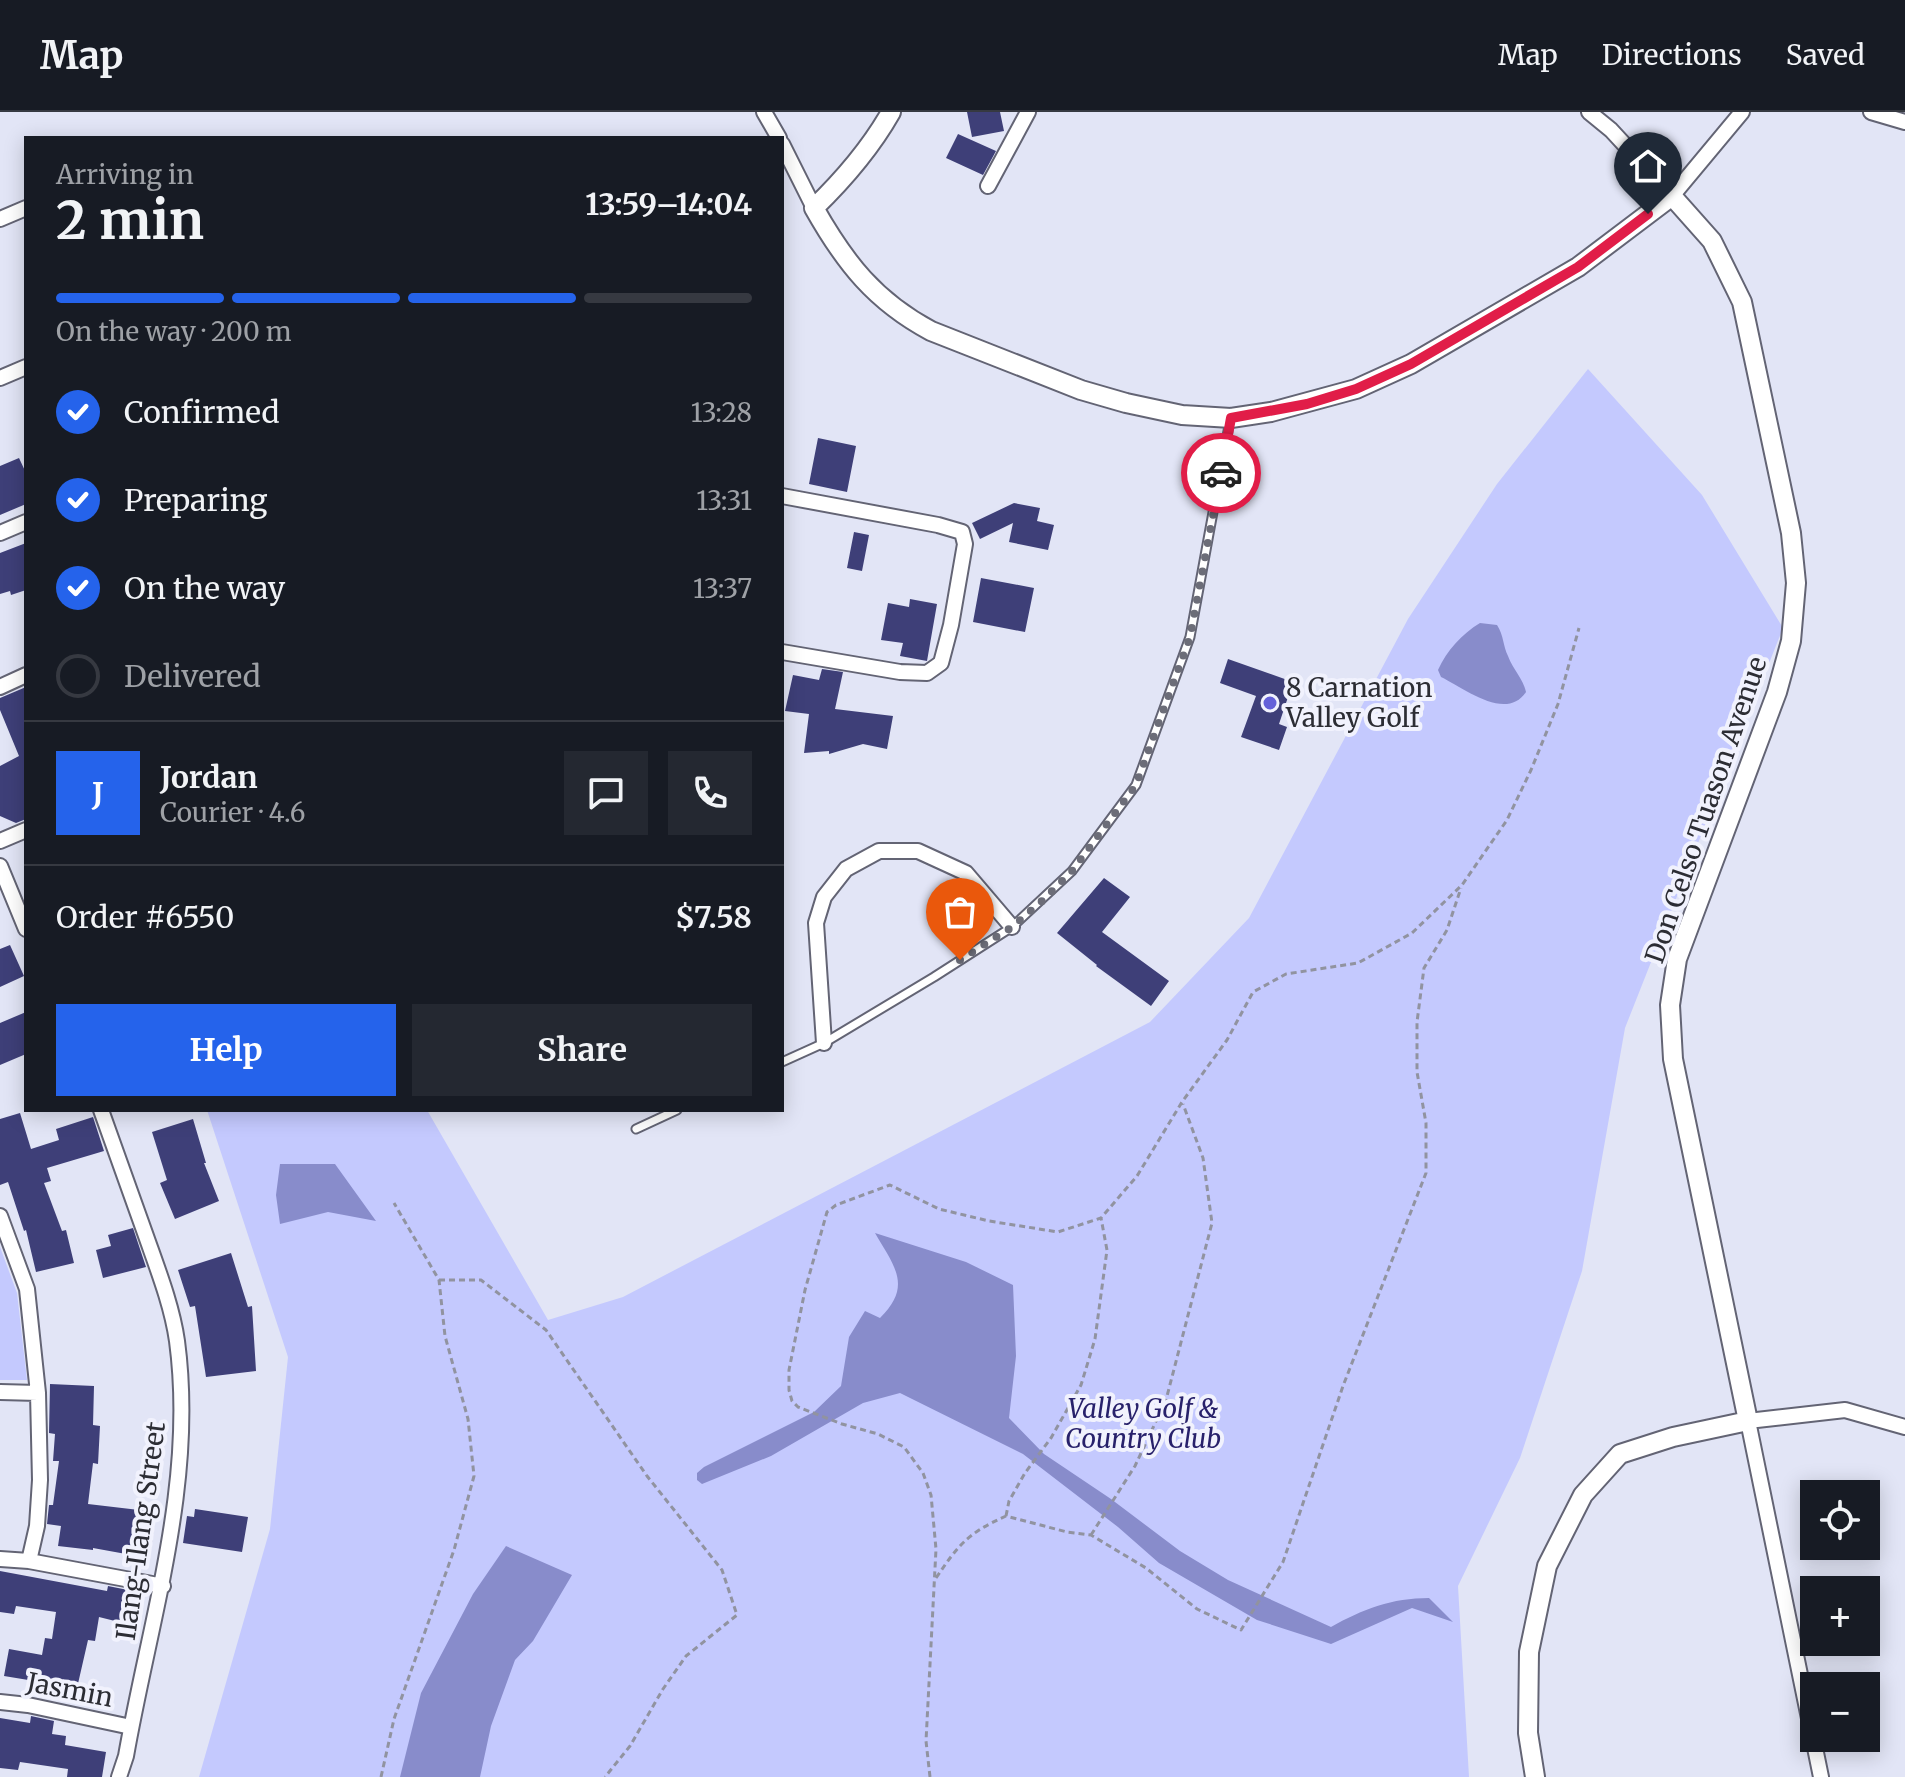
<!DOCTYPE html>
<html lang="en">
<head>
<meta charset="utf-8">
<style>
	body { margin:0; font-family:Merriweather,serif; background:#242831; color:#f1f3f6; height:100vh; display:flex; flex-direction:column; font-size:30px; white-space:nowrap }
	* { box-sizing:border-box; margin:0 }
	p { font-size:26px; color:#9ea1a6 }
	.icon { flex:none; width:44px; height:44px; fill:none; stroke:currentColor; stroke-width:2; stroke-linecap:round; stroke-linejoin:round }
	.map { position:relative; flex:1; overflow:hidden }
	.details { position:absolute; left:24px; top:24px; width:760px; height:976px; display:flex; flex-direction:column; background:#171b24; border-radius:0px; box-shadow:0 4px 20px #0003 }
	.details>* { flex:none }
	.buttons { position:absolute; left:1800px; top:1368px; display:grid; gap:16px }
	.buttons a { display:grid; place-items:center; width:80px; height:80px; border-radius:0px; background:#171b24; box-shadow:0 4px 20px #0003; font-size:40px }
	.pin { position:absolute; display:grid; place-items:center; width:68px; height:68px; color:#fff; margin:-82px -34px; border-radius:50% 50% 50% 0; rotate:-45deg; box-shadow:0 0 8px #0007 }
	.pin .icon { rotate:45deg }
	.courier { position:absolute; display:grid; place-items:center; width:80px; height:80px; margin:-40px; border:6px solid #e11d48; border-radius:50%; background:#fff; color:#222; box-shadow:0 2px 10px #0007 }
	.headline em { font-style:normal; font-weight:700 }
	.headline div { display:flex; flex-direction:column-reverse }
	.headline { display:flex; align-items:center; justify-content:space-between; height:136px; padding:0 32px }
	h1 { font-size:52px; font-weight:700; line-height:60px }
	.bar { display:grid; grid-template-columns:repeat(4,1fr); gap:12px 8px; align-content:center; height:96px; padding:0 32px }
	.bar i { height:10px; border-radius:6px; background:#363941 }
	.bar .active { background:#2563eb }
	.bar p { grid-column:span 4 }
	.line { display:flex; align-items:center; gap:20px; padding:0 32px; border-top:2px solid #363941 }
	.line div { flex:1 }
	.round { display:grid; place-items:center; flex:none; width:84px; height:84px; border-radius:0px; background:#242831 }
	ol { padding:0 32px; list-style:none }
	li { display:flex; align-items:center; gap:24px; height:88px }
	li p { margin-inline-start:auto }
	li .icon { padding:8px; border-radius:50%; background:#2563eb; color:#fff; stroke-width:4 }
	li:last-child { color:#9ea1a6 }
	li i { width:44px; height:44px; border:4px solid #363941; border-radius:50% }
	.primary-button { display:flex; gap:16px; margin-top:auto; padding:16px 32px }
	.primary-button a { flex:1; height:92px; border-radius:0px; background:#2563eb; color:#fff; font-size:32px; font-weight:700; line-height:92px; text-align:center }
	.primary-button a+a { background:#242831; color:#f1f3f6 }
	header { display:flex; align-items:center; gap:48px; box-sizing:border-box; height:112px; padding:0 40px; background:#171b24; border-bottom:2px solid #363941 }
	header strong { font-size:38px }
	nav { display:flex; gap:44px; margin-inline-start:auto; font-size:28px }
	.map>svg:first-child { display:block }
	.green { fill:#c4c9fe }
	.water { fill:#888ccb }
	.building { fill:#3e3f78 }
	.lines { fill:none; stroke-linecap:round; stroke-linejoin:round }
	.service-casing { stroke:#636474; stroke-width:11 }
	.minor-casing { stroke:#636474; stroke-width:18 }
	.tertiary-casing { stroke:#636474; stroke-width:22 }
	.path { stroke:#9193a0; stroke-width:3; stroke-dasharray:6 4; stroke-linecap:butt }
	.service { stroke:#fff; stroke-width:7 }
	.minor { stroke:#fff; stroke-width:14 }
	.tertiary { stroke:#fff; stroke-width:18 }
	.done { stroke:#6c6d78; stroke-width:8; stroke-dasharray:0 14.4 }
	.route { stroke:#e11d48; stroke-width:10 }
	.poi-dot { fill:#6460d9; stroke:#f1f2fd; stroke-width:3 }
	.labels { text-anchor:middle; stroke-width:8; stroke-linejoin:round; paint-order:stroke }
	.poi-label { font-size:26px; fill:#2c2d34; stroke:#f1f2fd; text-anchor:start }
	.street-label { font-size:26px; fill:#2c2d34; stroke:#f1f2fd }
	.park-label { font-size:26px; font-style:italic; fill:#28216b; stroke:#f1f2fd }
</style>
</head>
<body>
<header>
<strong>Map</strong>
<nav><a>Map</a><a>Directions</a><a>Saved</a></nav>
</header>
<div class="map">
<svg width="1905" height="1665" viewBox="0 0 1905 1665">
	<rect width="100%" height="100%" fill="#e2e5f6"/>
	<path class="green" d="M1588 257 1702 383 1783 516 1625 916 1582 1159 1520 1346 1458 1474 1469 1665H199L270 1417 288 1245 207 998H427L548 1208 623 1185 1150 910 1249 806 1408 507 1497 372Z
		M0 1135 17 1181 27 1268H0Z"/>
	<path class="water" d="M1480 511 1497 513C1504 524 1503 534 1508 544 1513 558 1523 566 1526 580 1506 610 1464 576 1441 565L1438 558C1447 538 1462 522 1480 511Z
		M280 1052H335L376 1109 328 1100 280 1112 276 1083Z
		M875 1121 966 1150 1013 1173 1016 1244 1009 1306 1044 1342 1111 1387 1180 1439 1228 1468 1331 1515C1363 1497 1392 1486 1429 1486L1453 1510 1412 1496 1331 1532 1257 1508 1159 1451 1118 1415 1023 1342 900 1281 863 1291 771 1344 702 1372 697 1368V1361L704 1355 814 1300 841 1274 849 1225 865 1199 880 1206C913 1174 894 1154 875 1121Z
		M506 1434 572 1463 533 1529 515 1548 491 1614 480 1665H400L421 1581 473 1482Z"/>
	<path class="building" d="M967 0H1000L1004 19 972 25Z
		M958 22 996 39 983 63 946 46Z
		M818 326 856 334 847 380 809 372Z
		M19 346 26 361V392L0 403V354Z
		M1014 391 1040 396 1037 409 1054 413 1048 438 1009 430 1013 411 980 427 972 411Z
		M854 420 869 423 862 459 847 456Z
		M26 431V478L11 483 10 479 0 482V441Z
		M981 466 1034 476 1025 520 973 510Z
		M910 487 937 492 927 549 900 544 903 531 881 528 888 491 909 495Z
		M1228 547 1293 570 1279 612 1287 615 1279 638 1241 625 1256 584 1220 571Z
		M822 557 843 560 835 597 893 604 887 637 863 632 829 642V639L804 641 809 602 785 599 793 563 819 568Z
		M26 575V707L16 711 0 704V654L19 644 0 598V586Z
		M1104 766 1130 785 1102 820 1169 869 1151 894 1096 854 1097 853 1057 821Z
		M10 833 24 864 0 875V837Z
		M26 900V942L0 953V911Z
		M20 1001 31 1037 59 1028 56 1017 93 1005 104 1039 47 1056 51 1069 44 1071 62 1119 66 1118 74 1151 36 1160 26 1118 24 1119 8 1070 0 1073V1007Z
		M193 1007 206 1051H204L219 1089 175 1107 160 1071 167 1068 152 1020Z
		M133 1116 146 1155 103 1166 96 1138 111 1134 108 1123Z
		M231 1141 248 1195 252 1194 256 1259 206 1265 195 1194 190 1195 178 1158Z
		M50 1272 94 1274 93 1313 100 1314 98 1352 93 1351 88 1392 156 1400 152 1430 137 1444 93 1436V1438L58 1434 61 1414 47 1412 49 1393H53L59 1349H53L55 1322 49 1321Z
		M195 1397 248 1405 242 1440 183 1431 187 1404 194 1405Z
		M0 1459 107 1479 108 1474 128 1478 138 1492 135 1514 99 1505 95 1529 88 1528 77 1576 4 1564 9 1537 42 1543 45 1526 52 1527 56 1500 16 1494 14 1502 0 1500Z
		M31 1604 54 1609 52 1622 66 1624 65 1633 106 1640 102 1665H67L68 1657 20 1650 18 1658 0 1656V1606L30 1611Z"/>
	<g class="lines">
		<defs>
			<path id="service" d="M782 950 824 931 934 865 1012 815 1072 759 1136 673 1190 525 1230 308
				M636 1017 677 998"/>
			<path id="minor" d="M764 0 779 26
				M1589 0 1611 18 1672 84 1742 0
				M1871 0 1905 10
				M782 32 814 96
				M988 74 1028 0
				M0 107 26 96
				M0 266 26 255
				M782 384 938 413 962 420 965 432 951 513 941 551 927 561 900 560 782 540
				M0 421 26 410
				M0 575 26 563
				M0 729 26 718
				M0 754 26 817
				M824 931 816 811 824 785 846 757 879 739H918L966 761 1012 815
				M101 998C116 1040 131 1082 146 1124 158 1158 172 1194 177 1229 196 1371 150 1507 126 1644L119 1665
				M0 1104 27 1177 38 1281 40 1368 37 1414 29 1449
				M0 1280 38 1281
				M0 1447 29 1449 163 1474
				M0 1590 28 1593 131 1615
				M1821 1665 1748 1309 1845 1298 1905 1315"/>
			<path id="tertiary" d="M891 0C870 37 844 67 814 96 845 151 875 189 931 219L1081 278 1126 291 1182 303 1231 306 1271 300 1356 277 1411 252 1578 155 1672 84 1712 129 1742 190 1791 421 1796 471 1791 529 1777 580 1677 847 1670 893 1673 947 1748 1309 1673 1325 1620 1342 1583 1383 1547 1454 1529 1540 1528 1621 1535 1665"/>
		</defs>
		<use href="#service" class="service-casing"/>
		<use href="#minor" class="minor-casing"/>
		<use href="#tertiary" class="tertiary-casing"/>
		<path class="path" d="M439 1168H481L546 1218 647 1364 722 1458 737 1503 686 1544 663 1577 630 1634 605 1665
			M1006 1404 1009 1389 1025 1361 1051 1326 1081 1273 1095 1227 1107 1138 1101 1106
			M1091 1423 1135 1354 1166 1288 1212 1111 1203 1046 1183 992
			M936 1466C959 1432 968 1421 1006 1404L1067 1420 1091 1423 1146 1456 1197 1497 1241 1518 1283 1450 1343 1274 1426 1061V1011L1417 960V910L1424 856 1447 818 1461 776
			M381 1665 394 1607 454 1438 474 1364 468 1307 445 1224 439 1168 394 1091
			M930 1665 926 1629 936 1437 931 1383 923 1361 904 1335 878 1322 842 1312 798 1295 792 1289 789 1278V1258L805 1178 827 1100 836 1093 890 1073 939 1097 989 1109 1058 1120 1101 1106 1137 1064 1182 990 1227 928 1253 880 1286 862 1358 851 1412 821 1462 773 1507 708 1531 658 1558 592 1579 516"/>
		<use href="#service" class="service"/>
		<use href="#minor" class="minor"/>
		<use href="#tertiary" class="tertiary"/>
	</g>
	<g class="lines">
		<path class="done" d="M960 848 1012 815 1041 790 1072 759 1136 673 1190 525 1221 361"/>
		<path class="route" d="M1221 361 1231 306 1307 292 1356 277 1411 252 1578 155 1648 102"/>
	</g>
	<circle class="poi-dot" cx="1270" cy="591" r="8"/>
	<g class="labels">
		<g class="poi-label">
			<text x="1286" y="585">8 Carnation<tspan x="1286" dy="30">Valley Golf</tspan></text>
		</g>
		<g class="street-label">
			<text transform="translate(1706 698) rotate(-71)" y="9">Don Celso Tuason Avenue</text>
			<text transform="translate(141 1419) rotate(-82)" y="9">Ilang-Ilang Street</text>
			<text transform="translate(70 1578) rotate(11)" y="9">Jasmin</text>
		</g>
		<g class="park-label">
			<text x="1143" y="1306">Valley Golf &amp;<tspan x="1143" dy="30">Country Club</tspan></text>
		</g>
	</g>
</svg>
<div class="buttons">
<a><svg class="icon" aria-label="locate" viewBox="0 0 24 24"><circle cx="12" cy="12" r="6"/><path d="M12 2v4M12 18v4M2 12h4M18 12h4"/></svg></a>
<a>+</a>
<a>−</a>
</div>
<div class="pin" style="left:960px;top:848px;background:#ea580c"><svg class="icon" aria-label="bag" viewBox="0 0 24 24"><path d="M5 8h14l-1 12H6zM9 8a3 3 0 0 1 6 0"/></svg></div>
<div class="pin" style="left:1648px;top:102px;background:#1f2937"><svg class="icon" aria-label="home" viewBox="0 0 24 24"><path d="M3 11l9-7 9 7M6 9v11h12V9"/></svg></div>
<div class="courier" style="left:1221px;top:361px"><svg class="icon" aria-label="car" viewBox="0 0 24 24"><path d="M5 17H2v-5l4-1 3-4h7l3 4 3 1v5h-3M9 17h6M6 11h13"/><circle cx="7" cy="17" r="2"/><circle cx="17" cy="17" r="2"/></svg></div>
<section class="details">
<div class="headline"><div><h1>2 min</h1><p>Arriving in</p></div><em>13:59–14:04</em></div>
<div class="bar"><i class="active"></i><i class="active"></i><i class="active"></i><i></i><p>On the way · 200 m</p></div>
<ol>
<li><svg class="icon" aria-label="check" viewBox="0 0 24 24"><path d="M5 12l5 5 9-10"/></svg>Confirmed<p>13:28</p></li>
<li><svg class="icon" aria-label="check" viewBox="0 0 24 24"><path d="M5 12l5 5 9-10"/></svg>Preparing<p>13:31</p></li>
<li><svg class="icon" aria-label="check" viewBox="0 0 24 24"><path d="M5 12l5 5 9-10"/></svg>On the way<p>13:37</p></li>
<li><i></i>Delivered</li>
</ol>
<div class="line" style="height:144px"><b class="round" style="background:#2563eb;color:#fff">J</b><div><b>Jordan</b><p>Courier · 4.6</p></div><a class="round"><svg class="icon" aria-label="chat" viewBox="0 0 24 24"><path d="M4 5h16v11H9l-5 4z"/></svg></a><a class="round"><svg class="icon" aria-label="phone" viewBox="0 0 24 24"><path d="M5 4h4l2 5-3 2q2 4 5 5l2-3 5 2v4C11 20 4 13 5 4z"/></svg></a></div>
<div class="line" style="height:104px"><div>Order #6550</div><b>$7.58</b></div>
<div class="primary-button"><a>Help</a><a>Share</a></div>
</section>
</div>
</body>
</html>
